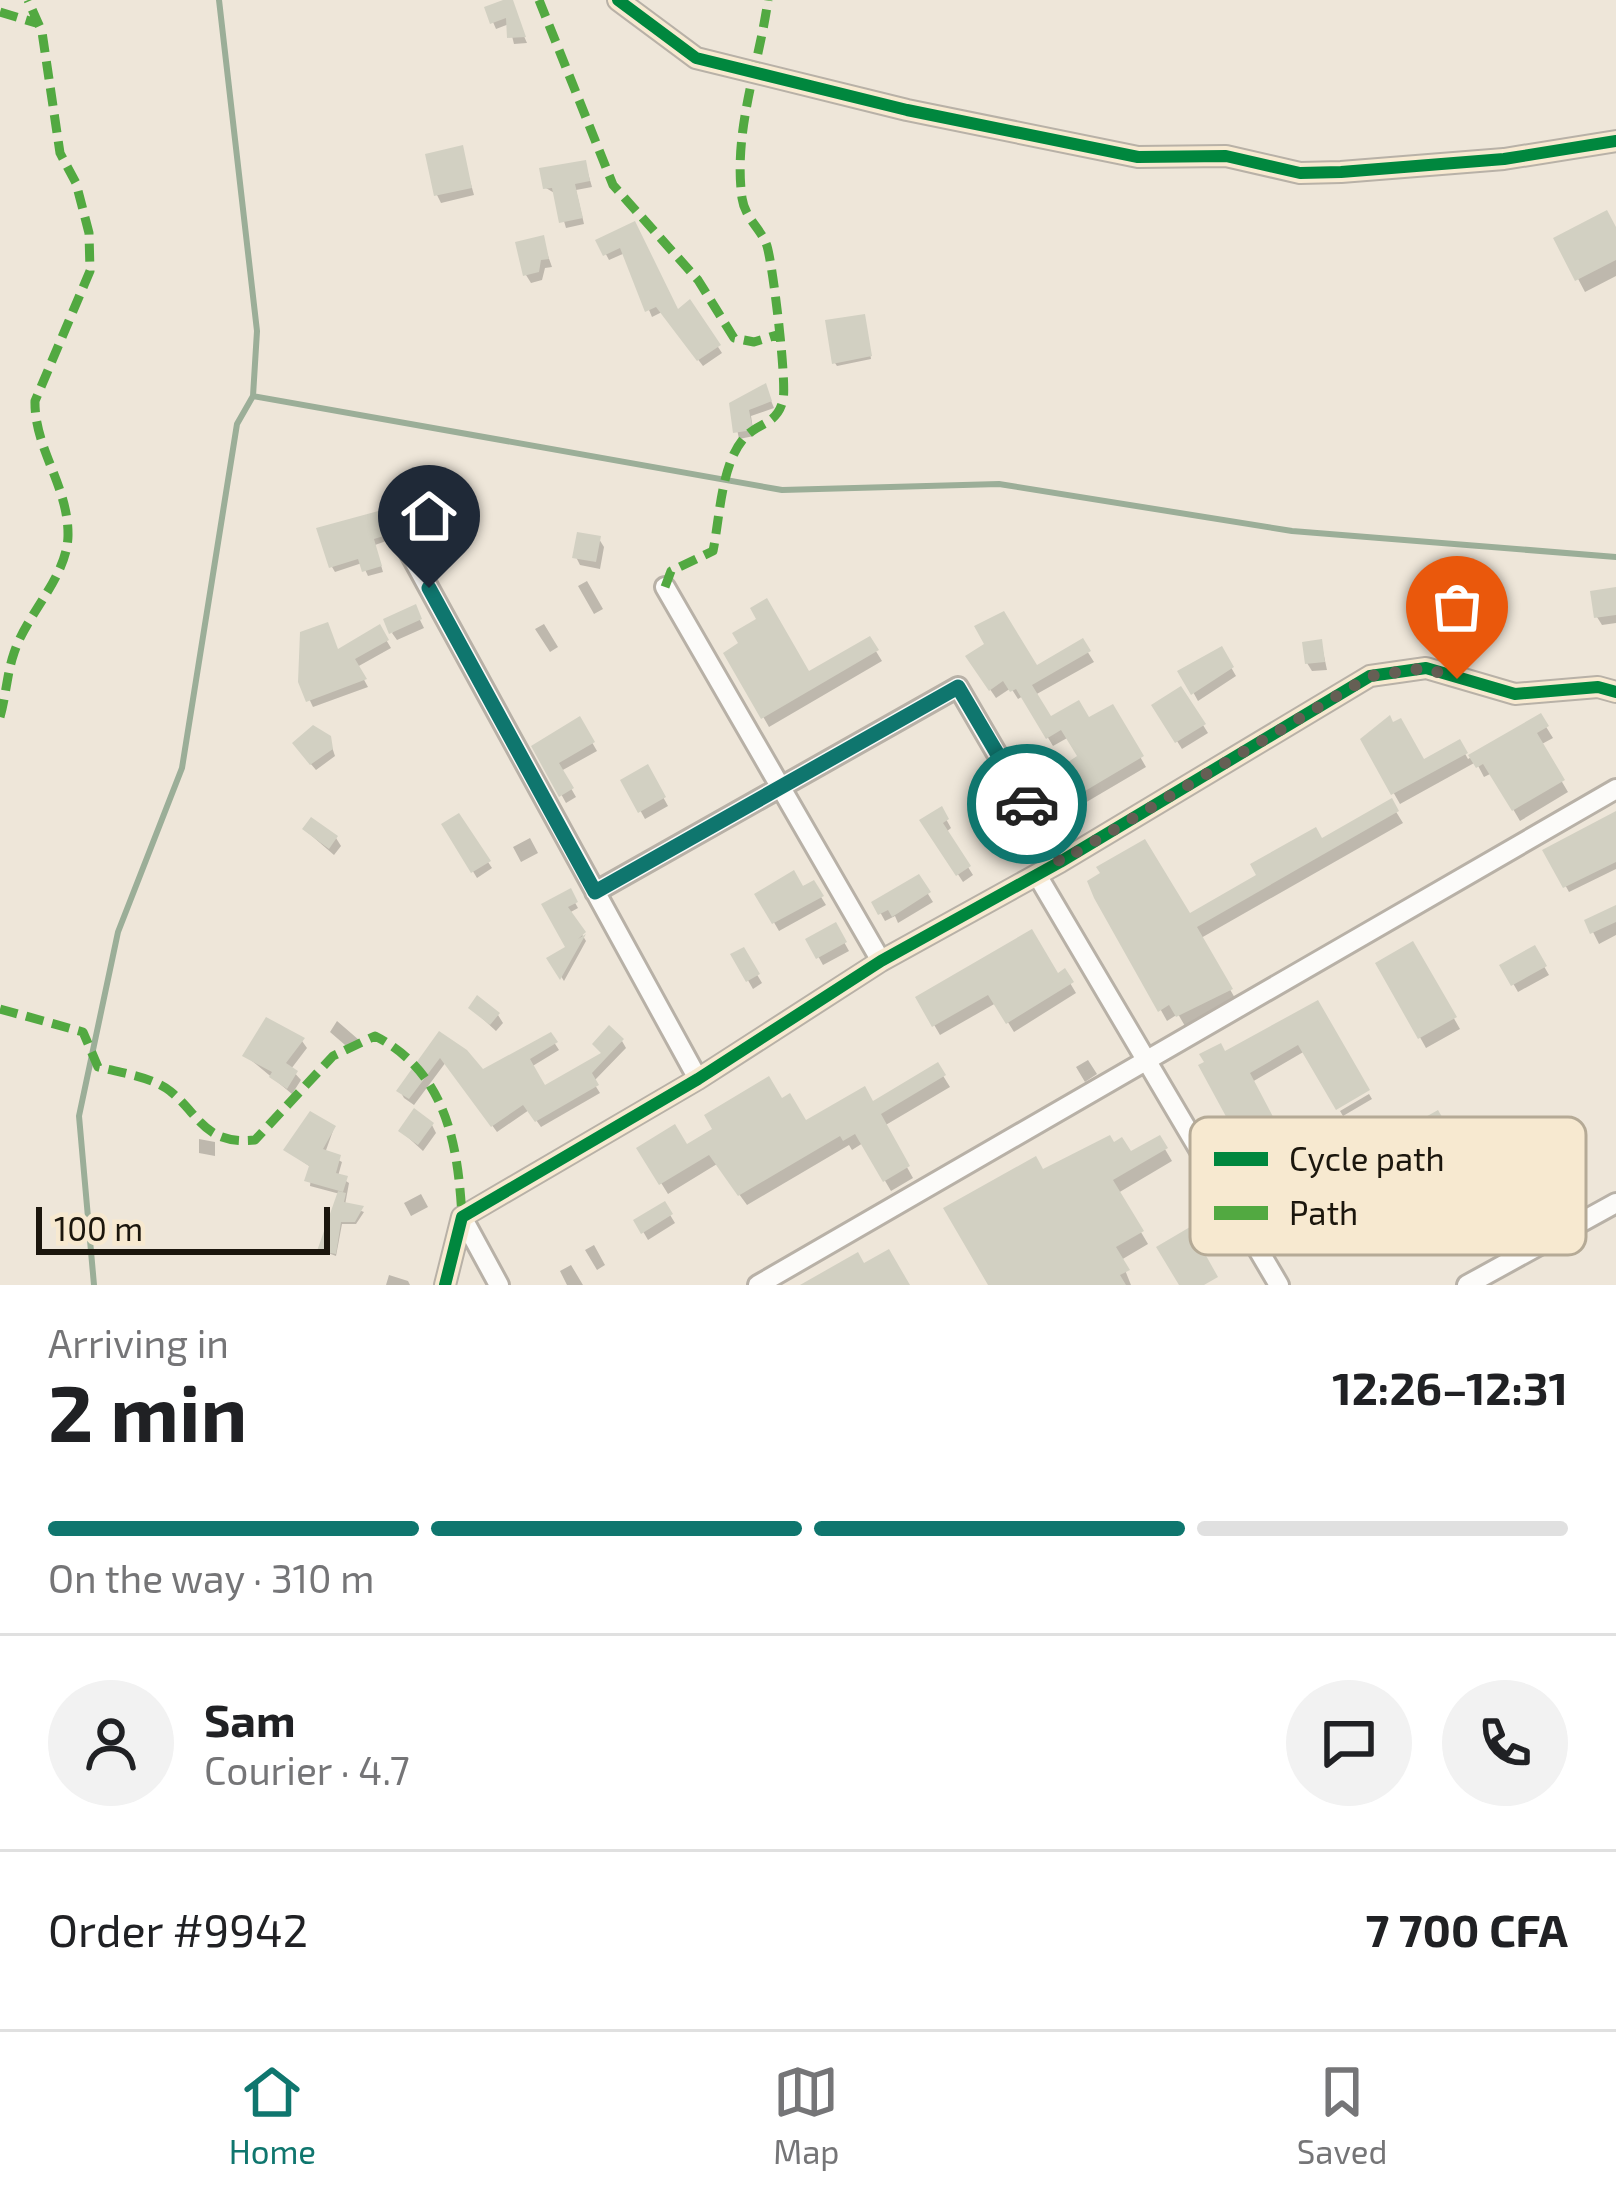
<!DOCTYPE html>
<html lang="en">
<head>
<meta charset="utf-8">
<style>
	body { margin:0; font-family:"Exo 2",sans-serif; background:#f2f2f2; color:#202124; height:100vh; display:flex; flex-direction:column; font-size:45px; white-space:nowrap }
	* { box-sizing:border-box; margin:0 }
	p { font-size:39px; color:#757577 }
	.icon { flex:none; width:66px; height:66px; fill:none; stroke:currentColor; stroke-width:2; stroke-linecap:round; stroke-linejoin:round }
	.map { position:relative; height:1285px; overflow:hidden }
	.details { display:flex; flex-direction:column; background:#fff; flex:1 }
	.details>* { flex:none }
	.scale { position:absolute; left:36px; bottom:30px; width:294px; box-sizing:border-box; padding-left:12px; border:6px solid #1b160d; border-top:0; font-size:33px; line-height:42px; white-space:nowrap; color:#1b160d; -webkit-text-stroke:9px #f7e9d0; paint-order:stroke }
	.pin { position:absolute; display:grid; place-items:center; width:102px; height:102px; color:#fff; margin:-123px -51px; border-radius:50% 50% 50% 0; rotate:-45deg; box-shadow:0 0 12px #0007 }
	.pin .icon { rotate:45deg }
	.courier { position:absolute; display:grid; place-items:center; width:120px; height:120px; margin:-60px; border:9px solid #0f766e; border-radius:50%; background:#fff; color:#222; box-shadow:0 3px 15px #0007 }
	.head em { font-style:normal; font-weight:700 }
	.head div { display:flex; flex-direction:column-reverse }
	.head { display:flex; align-items:center; justify-content:space-between; height:204px; padding:0 48px }
	h1 { font-size:78px; font-weight:700; line-height:90px }
	.bar { display:grid; grid-template-columns:repeat(4,1fr); gap:18px 12px; align-content:center; height:144px; padding:0 48px }
	.bar i { height:15px; border-radius:9px; background:#e0e0e0 }
	.bar .on { background:#0f766e }
	.bar p { grid-column:span 4 }
	.line { display:flex; align-items:center; gap:30px; padding:0 48px; border-top:3px solid #e0e0e0 }
	.line div { flex:1 }
	.round { display:grid; place-items:center; flex:none; width:126px; height:126px; border-radius:63px; background:#f2f2f2 }
	.tabs { display:flex; justify-content:space-around; align-items:center; height:168px; border-top:3px solid #e0e0e0; background:#fff; font-size:33px; color:#757577 }
	.tabs a { display:grid; justify-items:center; gap:6px }
	.tabs .on { color:#0f766e }
	.map>svg:first-child { display:block }
	.shadow { fill:#0003 }
	.lines { fill:none; stroke-linecap:round; stroke-linejoin:round }
	.stream { stroke:#9bae98; stroke-width:6 }
	.building { fill:#d2d0c2 }
	.minor-casing { stroke:#b8b1a7; stroke-width:24 }
	.minor { stroke:#fcfbf9; stroke-width:18 }
	.quiet { stroke:#52a941; stroke-width:9; stroke-dasharray:18 9; stroke-linecap:butt }
	.cycleway-casing { stroke:#f7e9d0; stroke-width:20 }
	.cycleway { stroke:#00873e; stroke-width:12 }
	.done { stroke:#655f54; stroke-width:12; stroke-dasharray:0 21.6 }
	.route { stroke:#0f766e; stroke-width:15 }
	.key { fill:#f7e9d0; stroke:#b5aa96; stroke-width:3 }
	.key-label { font-size:33px; fill:#1b160d }
</style>
</head>
<body>
<div class="map">
<svg width="1616" height="1285" viewBox="0 0 1616 1285">
	<rect width="100%" height="100%" fill="#eee6d9"/>
	<path class="shadow" d="M508 0 527 43 514 44 509 24 496 29 493 22Z
		M461 149 474 195 441 203 437 195Z
		M585 163 592 187 576 190 584 224 566 228 556 194 546 188Z
		M633 225 677 313 690 304 722 353 703 366 662 312 652 317 625 253 609 260 599 241Z
		M1616 231V276L1585 292 1557 239Z
		M542 239 552 267 545 268 542 280 531 283 526 275Z
		M865 320 871 359 837 366 835 363Z
		M768 393 774 408 751 416 754 436 739 439 732 404Z
		M380 514 389 540 375 545 383 572 368 576 362 563 335 572 332 567Z
		M599 539 604 547 600 569 580 565 576 557Z
		M587 581 603 609 594 614 578 586Z
		M1616 590V623L1602 625 1597 617Z
		M414 608 424 628 397 640 392 633Z
		M544 624 558 647 550 652 535 629Z
		M379 628 391 648 357 667 368 687 313 707 301 682Z
		M869 640 882 661 769 727 727 654 742 644 808 675Z
		M1321 642 1327 670 1312 671 1307 663Z
		M1082 643 1094 662 1035 695 1050 720 1088 721 1112 708 1146 767 1061 817 1043 783 1082 759 1069 737 1053 746 1023 696 1018 699 1011 688 996 698 974 666 1036 669Z
		M1221 650 1236 676 1198 701 1182 672Z
		M1181 690 1208 733 1182 749 1155 706Z
		M1540 717 1553 738 1540 745 1568 792 1520 821 1492 773 1484 777 1476 762 1400 804 1364 741 1423 763 1459 743 1468 759Z
		M579 720 597 751 561 771 576 797 566 803 535 747Z
		M329 738 335 756 316 770 299 750Z
		M647 768 668 806 645 819 624 781Z
		M1390 802 1403 823 1201 938 1236 1000 1185 1026 1178 1014 1167 1021 1097 896 1189 917Z
		M941 810 951 828 946 832 973 875 963 882 923 821Z
		M1616 815V869L1569 892 1546 851Z
		M458 817 492 868 477 878 445 825Z
		M305 830 336 838 341 846 334 855Z
		M530 838 538 853 521 862 513 847Z
		M918 878 933 902 898 923 895 916 885 921 875 903Z
		M813 884 826 905 779 931 758 895Z
		M569 892 578 908 569 913 586 941 564 981 550 959 569 948 545 905Z
		M1616 908V935L1599 944 1588 922Z
		M835 926 849 951 823 965 809 940Z
		M1412 945 1460 1029 1426 1048 1379 964Z
		M1534 949 1549 975 1518 992 1503 966Z
		M743 951 762 983 753 989 734 956Z
		M1064 973 1076 993 1014 1032 996 1003 940 1035 919 999Z
		M1316 1004 1305 1051 1252 1082 1291 1156 1261 1174 1202 1067Z
		M471 1008 498 1015 503 1023 496 1031Z
		M337 1021 359 1040 352 1051 330 1032Z
		M439 1035 482 1073 550 1036 559 1050 531 1067 544 1089 622 1041 626 1048 593 1082 600 1093 541 1127 529 1110 497 1132 446 1062 414 1105 404 1098 400 1091Z
		M302 1041 307 1048 291 1069 301 1080 292 1094 246 1056Z
		M1088 1060 1097 1074 1085 1082 1076 1067Z
		M937 1066 950 1087 884 1126 913 1178 891 1191 863 1143 852 1150 849 1145 747 1205 717 1164 668 1194 640 1149 686 1148 781 1102 805 1124 872 1105Z
		M1369 1094 1372 1099 1343 1116 1340 1111Z
		M1437 1114 1460 1155 1419 1179 1396 1137Z
		M432 1125 436 1133 423 1151 401 1131Z
		M334 1128 325 1153 342 1162 338 1176 349 1183 345 1205 364 1212 356 1224H342L336 1256 320 1250 340 1194 310 1186 312 1168 286 1150Z
		M199 1139 215 1142V1156L199 1153Z
		M1159 1139 1172 1161 1118 1193 1148 1244 1121 1260 1131 1285H992L947 1209 1042 1173 1130 1155Z
		M421 1194 428 1207 411 1216 404 1203Z
		M664 1205 675 1223 648 1240 637 1221Z
		M594 1245 605 1265 597 1270 585 1250Z
		M571 1265 583 1285H567L560 1271Z
		M389 1275 408 1281 410 1285H386Z"/>
	<g class="lines">
		<path class="stream" d="M253 396 782 490 999 484 1292 531 1616 557
			M94 1285 79 1116 118 932 182 768 237 424 253 396 257 331 219 0"/>
	</g>
	<path class="building" d="M503 0H513L526 37 507 38 506 18 490 24 484 7Z
		M463 145 472 188 434 196 425 154Z
		M586 160 590 181 575 184 583 218 559 223 552 188 543 189 539 168Z
		M1607 210 1616 227V260L1575 281 1553 238Z
		M635 221 678 309 690 299 721 345 697 361 656 307 645 312 620 248 603 256 595 240Z
		M544 235 549 259 541 260 539 272 523 276 515 242Z
		M865 314 872 356 832 364 825 320Z
		M766 383 772 401 749 410 753 430 733 433 729 403Z
		M382 510 390 534 374 539 382 566 362 572 358 559 329 568 316 528Z
		M577 532 601 536 596 562 572 558Z
		M1616 587V615L1594 618 1590 591Z
		M767 598 809 671 870 636 879 650 761 719 723 653 738 643 732 633 756 619 750 608Z
		M416 604 422 619 389 634 383 619Z
		M1004 611 1037 665 1083 638 1091 651 1032 685 1051 716 1079 700 1089 717 1113 704 1144 756 1053 810 1039 782 1077 756 1061 730 1046 739 1016 689 1010 692 1003 681 989 691 965 656 984 644 974 626Z
		M328 622 338 649 380 624 389 640 355 659 367 679 306 702 298 682 300 632Z
		M1322 639 1325 662 1305 664 1302 642Z
		M1222 646 1234 667 1191 695 1177 671Z
		M1181 686 1206 724 1175 743 1151 705Z
		M1541 713 1549 726 1537 733 1565 780 1512 811 1483 764 1476 768 1468 755Z
		M1390 715 1393 722 1401 718 1424 759 1460 739 1468 753 1391 795 1360 739Z
		M580 716 595 742 559 763 574 788 559 797 531 746Z
		M313 725 331 736 333 749 310 765 292 743Z
		M648 764 666 797 638 813 620 780Z
		M1392 798 1399 811 1197 927 1233 989 1176 1017 1169 1005 1158 1012 1094 898 1087 881 1100 873 1096 867 1145 839 1190 913 1256 875 1250 864 1316 827 1322 838Z
		M942 806 949 819 943 823 971 866 956 876 919 820Z
		M1616 811V862L1563 888 1542 850Z
		M459 813 491 861 471 873 441 824Z
		M311 817 338 836 329 849 302 829Z
		M794 870 803 886 814 880 824 896 772 924 754 894Z
		M919 874 931 892 892 917 888 910 878 915 871 902Z
		M571 888 578 902 568 907 586 932 578 939 586 934 560 980 546 958 565 947 541 904Z
		M1616 905V922L1590 934 1584 920Z
		M836 922 847 942 816 959 805 939Z
		M1032 929 1058 973 1065 968 1074 982 1006 1024 988 995 932 1027 915 997Z
		M1413 941 1457 1017 1418 1039 1375 963Z
		M1535 945 1547 966 1511 986 1499 965Z
		M744 947 760 974 746 982 730 954Z
		M477 995 500 1013 490 1025 468 1008Z
		M1318 1000 1370 1090 1336 1110 1298 1045 1250 1073 1289 1147 1254 1168 1198 1065 1204 1062 1199 1054 1221 1043 1225 1051Z
		M266 1017 305 1038 286 1063 298 1071 287 1089 269 1077 272 1072 242 1056Z
		M609 1025 624 1039 592 1073 599 1085 535 1122 523 1105 491 1127 440 1058 409 1099 396 1091 439 1031 467 1050 483 1069 551 1032 558 1042 530 1059 545 1085 601 1053 592 1044Z
		M938 1062 946 1075 881 1114 910 1166 883 1182 855 1134 843 1141 840 1136 738 1196 709 1155 659 1185 636 1148 675 1124 687 1144 712 1129 704 1115 769 1076 782 1098 790 1093 806 1120 865 1086 873 1101Z
		M414 1108 434 1123 418 1145 398 1131Z
		M1438 1110 1456 1141 1409 1167 1392 1136Z
		M310 1111 336 1126 323 1149 341 1155 336 1173 348 1176 343 1192 304 1181 309 1166 283 1150Z
		M1110 1135 1114 1142 1122 1137 1131 1151 1160 1135 1168 1148 1113 1180 1144 1231 1116 1247 1130 1270 1120 1275 1126 1285H988L943 1208 1036 1156 1043 1169Z
		M338 1191 346 1193 344 1202 364 1206 355 1222H341L336 1254 317 1251Z
		M665 1201 673 1214 641 1234 633 1220Z
		M1190 1227 1218 1277 1204 1285H1179L1156 1247Z
		M889 1249 910 1285H800L858 1252 864 1263Z"/>
	<g class="lines">
		<defs>
			<path id="minor" d="M618 0 696 58 907 110 1138 157 1226 156 1300 173 1341 172 1504 159 1616 141
				M408 550 698 1079
				M665 587 881 961
				M1037 875 1279 1285
				M595 892 958 687 1060 862
				M462 1217 499 1285
				M445 1285 462 1217 698 1079 881 961 1060 862 1370 676 1426 668 1515 694 1598 687 1616 692
				M758 1285 1616 789
				M1467 1285 1616 1203"/>
		</defs>
		<use href="#minor" class="minor-casing"/>
		<use href="#minor" class="minor"/>
		<path class="quiet" d="M539 0 613 185 698 280 734 338 754 342 777 335
			M0 12 36 23
			M665 587 671 571 713 551C720 517 721 463 745 437 759 422 777 425 783 400 787 382 773 266 767 246 761 228 745 219 742 198 733 130 759 65 768 0
			M0 717C6 696 7 673 14 653 26 615 67 577 68 536 69 487 34 448 35 401L90 271 89 233 76 183 60 153 42 32 28 0
			M0 1009 83 1032 98 1067C121 1073 150 1076 170 1091 200 1115 204 1145 255 1140L333 1056 375 1036C446 1072 458 1144 462 1217"/>
		<defs>
			<path id="cycleway" d="M618 0 696 58 907 110 1138 157 1226 156 1300 173 1341 172 1504 159 1616 141
				M445 1285 462 1217 698 1079 881 961 1060 862 1370 676 1426 668 1515 694 1598 687 1616 692"/>
		</defs>
		<use href="#cycleway" class="cycleway-casing"/>
		<use href="#cycleway" class="cycleway"/>
	</g>
	<g class="lines">
		<path class="done" d="M1027 804 1060 862 1370 676 1426 668 1457 679"/>
		<path class="route" d="M429 588 595 892 958 687 1027 804"/>
	</g>
	<rect x="1190" y="1117" width="396" height="138" rx="18" class="key"/>
	<rect x="1214" y="1152" width="54" height="14" fill="#00873e"/>
	<rect x="1214" y="1206" width="54" height="14" fill="#52a941"/>
	<g class="key-label">
		<text x="1289" y="1171">Cycle path</text>
		<text x="1289" y="1225">Path</text>
	</g>
</svg>
<div class="scale">100 m</div>
<div class="pin" style="left:1457px;top:679px;background:#ea580c"><svg class="icon" aria-label="bag" viewBox="0 0 24 24"><path d="M5 8h14l-1 12H6zM9 8a3 3 0 0 1 6 0"/></svg></div>
<div class="pin" style="left:429px;top:588px;background:#1f2937"><svg class="icon" aria-label="home" viewBox="0 0 24 24"><path d="M3 11l9-7 9 7M6 9v11h12V9"/></svg></div>
<div class="courier" style="left:1027px;top:804px"><svg class="icon" aria-label="car" viewBox="0 0 24 24"><path d="M5 17H2v-5l4-1 3-4h7l3 4 3 1v5h-3M9 17h6M6 11h13"/><circle cx="7" cy="17" r="2"/><circle cx="17" cy="17" r="2"/></svg></div>
</div>
<section class="details">
<div class="head"><div><h1>2 min</h1><p>Arriving in</p></div><em>12:26–12:31</em></div>
<div class="bar"><i class="on"></i><i class="on"></i><i class="on"></i><i></i><p>On the way · 310 m</p></div>
<div class="line" style="height:216px"><a class="round"><svg class="icon" aria-label="person" viewBox="0 0 24 24"><circle cx="12" cy="8" r="4"/><path d="M4 21q1-7 8-7t8 7"/></svg></a><div><b>Sam</b><p>Courier · 4.7</p></div><a class="round"><svg class="icon" aria-label="chat" viewBox="0 0 24 24"><path d="M4 5h16v11H9l-5 4z"/></svg></a><a class="round"><svg class="icon" aria-label="phone" viewBox="0 0 24 24"><path d="M5 4h4l2 5-3 2q2 4 5 5l2-3 5 2v4C11 20 4 13 5 4z"/></svg></a></div>
<div class="line" style="height:156px"><div>Order #9942</div><b>7 700 CFA</b></div>
</section>
<nav class="tabs">
<a class="on"><svg class="icon" aria-label="home" viewBox="0 0 24 24"><path d="M3 11l9-7 9 7M6 9v11h12V9"/></svg>Home</a>
<a><svg class="icon" aria-label="map" viewBox="0 0 24 24"><path d="M3 6l6-2 6 2 6-2v14l-6 2-6-2-6 2zM9 4v14M15 6v14"/></svg>Map</a>
<a><svg class="icon" aria-label="saved" viewBox="0 0 24 24"><path d="M7 4h10v16l-5-4-5 4z"/></svg>Saved</a>
</nav>
</body>
</html>
